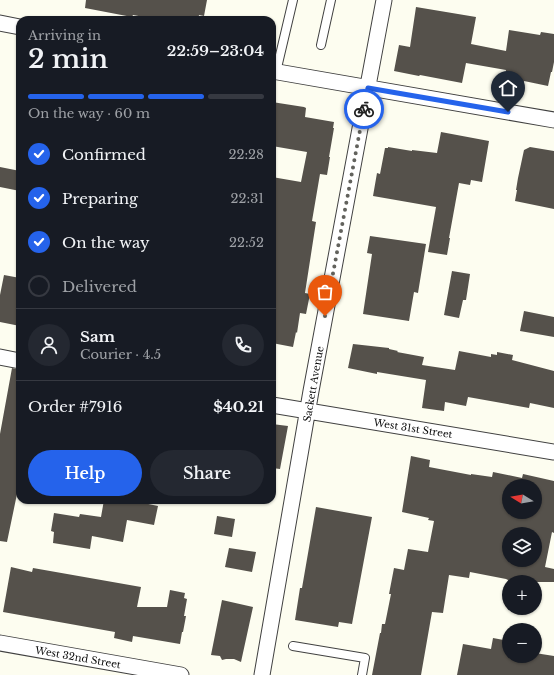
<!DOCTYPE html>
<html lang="en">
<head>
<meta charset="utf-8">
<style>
	body { margin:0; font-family:"Libre Baskerville",serif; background:#242831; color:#f1f3f6; height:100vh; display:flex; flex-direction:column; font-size:15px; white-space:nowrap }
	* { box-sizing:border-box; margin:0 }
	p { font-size:13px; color:#9ea1a6 }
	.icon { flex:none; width:22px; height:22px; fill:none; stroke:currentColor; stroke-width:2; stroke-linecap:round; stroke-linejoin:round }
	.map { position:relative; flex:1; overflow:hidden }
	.details { position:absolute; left:16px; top:16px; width:260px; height:488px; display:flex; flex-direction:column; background:#171b24; border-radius:12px; box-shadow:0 1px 3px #0004 }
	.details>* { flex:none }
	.needle { width:26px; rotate:281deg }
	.controls { position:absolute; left:502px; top:479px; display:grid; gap:8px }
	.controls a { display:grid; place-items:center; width:40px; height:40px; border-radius:50%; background:#171b24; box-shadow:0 1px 3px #0004; font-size:20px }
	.pin { position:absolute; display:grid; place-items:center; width:34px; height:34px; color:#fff; margin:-41px -17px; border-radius:50% 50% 50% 0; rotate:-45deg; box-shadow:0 0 4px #0007 }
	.pin .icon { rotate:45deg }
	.courier { position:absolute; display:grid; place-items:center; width:40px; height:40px; margin:-20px; border:3px solid #2563eb; border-radius:50%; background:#fff; color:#222; box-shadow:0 1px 5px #0007 }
	.headline em { font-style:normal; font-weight:600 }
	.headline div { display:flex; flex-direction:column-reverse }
	.headline { display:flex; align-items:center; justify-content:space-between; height:68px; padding:0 12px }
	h1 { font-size:26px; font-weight:600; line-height:30px }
	.bar { display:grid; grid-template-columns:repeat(4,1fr); gap:6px 4px; align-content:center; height:48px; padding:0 12px }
	.bar i { height:5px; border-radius:3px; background:#363941 }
	.bar .selected { background:#2563eb }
	.bar p { grid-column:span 4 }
	.line { display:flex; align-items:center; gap:10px; padding:0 12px; border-top:1px solid #363941 }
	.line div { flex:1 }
	.round { display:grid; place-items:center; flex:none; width:42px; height:42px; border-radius:21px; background:#242831 }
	ol { padding:0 12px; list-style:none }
	li { display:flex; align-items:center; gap:12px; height:44px }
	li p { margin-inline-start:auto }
	li .icon { padding:4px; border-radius:50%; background:#2563eb; color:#fff; stroke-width:4 }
	li:last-child { color:#9ea1a6 }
	li i { width:22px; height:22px; border:2px solid #363941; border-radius:50% }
	.button { display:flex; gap:8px; margin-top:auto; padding:8px 12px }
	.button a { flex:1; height:46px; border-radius:24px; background:#2563eb; color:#fff; font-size:16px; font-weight:600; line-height:46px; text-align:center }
	.button a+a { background:#242831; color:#f1f3f6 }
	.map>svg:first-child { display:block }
	.building { fill:#55514b; fill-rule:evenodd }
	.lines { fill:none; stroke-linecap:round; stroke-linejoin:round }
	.service-casing { stroke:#414141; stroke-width:10 }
	.minor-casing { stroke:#414141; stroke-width:17 }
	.service { stroke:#fff; stroke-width:8 }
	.minor { stroke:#fff; stroke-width:15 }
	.done { stroke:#62625d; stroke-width:4; stroke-dasharray:0 7.2 }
	.route { stroke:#2563eb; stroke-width:5 }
	.labels { text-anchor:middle; stroke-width:4; stroke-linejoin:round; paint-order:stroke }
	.street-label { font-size:10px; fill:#0e0e0e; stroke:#fff }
</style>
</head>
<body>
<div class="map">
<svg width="554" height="675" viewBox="0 0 554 675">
	<rect width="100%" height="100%" fill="#fdfdf0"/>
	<path class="building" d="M86 0H207L204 16 199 15 198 20H160L133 15 132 17 85 8Z
		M416 7 476 17 471 44 506 51 509 30 540 35 541 32 554 34V62L552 72H551L548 86 524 81 523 87 504 83 506 70 466 63 462 83 420 75 419 76 394 71 399 45 410 47Z
		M272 102 304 107 306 108 305 117 334 122 333 128H334L329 157H330L327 175 320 174 312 221 316 222 305 293 310 294 306 314 300 313 297 333 296 332 293 347 272 343V177L301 182 307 152 272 146Z
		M441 132 489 141 482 182 471 180 470 185 459 183 449 238H450L447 255 428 252 436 207 373 196 377 173 380 174 385 148H388V147L412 151V150L437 153Z
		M530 147 554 151V209L515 201 517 190H516L518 178 524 150Z
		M0 167 20 171V191L0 187Z
		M370 236 426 244 418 293 414 292 409 321 363 314 372 254 367 253Z
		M452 271 470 274 466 300H463L459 318 444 315Z
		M4 275 20 278V326L0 322V295Z
		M524 311 554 317V337L520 331Z
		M353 344 389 348V349L398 351 397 352 424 357 422 365 455 370 459 351 491 357V354L497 355V352L513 355 512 360 554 371V408L530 403 529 408 468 397 466 406 445 402 444 411 422 408 426 380 377 372V374L348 368Z
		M12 368 20 370V495L17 494 7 542 0 541V434Z
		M272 424 288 426 280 469 272 468Z
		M411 456 430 460 429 467 471 475V474L492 477 493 472 522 478 523 474 554 481V533L552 532 545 567 554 569V582H508V580L506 579 470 572 469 578 449 575 443 613 432 612 421 675H372L380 633H381L382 624H385L391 594H389L394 568 404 570 408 549 428 552 434 521 428 520 429 518 402 512ZM509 486H535V512H509ZM509 534H535V560H509Z
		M104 500H129L158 506 154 525 127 520 123 542 92 536 90 549 53 543 54 532 51 531 54 513 79 517 80 514 101 517Z
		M316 507 372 517 352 624 339 622 338 627 295 620 300 588H302Z
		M217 516 235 519 232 537 214 534Z
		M229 548 256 552 252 572 225 567Z
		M11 567 32 572 33 568 141 587 137 607H167L170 590 185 593 184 598 187 599 184 616H186L183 632H182L180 644 133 636 132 642 114 638 115 632 3 612Z
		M222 600 253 607 241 662 234 659H226L222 660 220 656 211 655Z
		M493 638 509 641V656H535V653L554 656V675H457L463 644 491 649Z"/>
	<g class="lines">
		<defs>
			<path id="service" d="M321 45 331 0
				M276 72 293 0
				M293 646 365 658 362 675"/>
			<path id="minor" d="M0 23 20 27
				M272 71 554 120
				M0 357 20 361
				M272 405 554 452
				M0 643 181 675
				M262 675 311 391 384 0"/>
		</defs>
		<use href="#service" class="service-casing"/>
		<use href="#minor" class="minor-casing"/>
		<use href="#service" class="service"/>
		<use href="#minor" class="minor"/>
	</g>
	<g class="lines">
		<path class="done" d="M325 316 364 109"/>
		<path class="route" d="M364 109 368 88 508 112"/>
	</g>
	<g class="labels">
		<g class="street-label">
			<text transform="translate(313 384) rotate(-80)" y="4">Sackett Avenue</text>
			<text transform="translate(413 428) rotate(9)" y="4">West 31st Street</text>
			<text transform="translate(78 657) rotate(10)" y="4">West 32nd Street</text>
		</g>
	</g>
</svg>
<div class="controls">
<a><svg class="needle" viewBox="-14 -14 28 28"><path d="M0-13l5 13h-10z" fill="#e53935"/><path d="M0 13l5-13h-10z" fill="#9ea1a6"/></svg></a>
<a><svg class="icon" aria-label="layers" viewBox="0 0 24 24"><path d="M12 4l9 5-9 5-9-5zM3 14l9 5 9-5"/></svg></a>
<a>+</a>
<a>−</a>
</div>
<div class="pin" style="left:325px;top:316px;background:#ea580c"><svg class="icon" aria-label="bag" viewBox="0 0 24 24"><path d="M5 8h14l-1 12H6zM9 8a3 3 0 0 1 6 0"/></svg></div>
<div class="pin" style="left:508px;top:112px;background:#1f2937"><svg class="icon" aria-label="home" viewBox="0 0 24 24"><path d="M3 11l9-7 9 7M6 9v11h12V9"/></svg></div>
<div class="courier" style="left:364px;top:109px"><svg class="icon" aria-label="bike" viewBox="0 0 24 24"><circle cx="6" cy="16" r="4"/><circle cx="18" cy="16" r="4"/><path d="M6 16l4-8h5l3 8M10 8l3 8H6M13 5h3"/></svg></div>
<section class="details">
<div class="headline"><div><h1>2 min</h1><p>Arriving in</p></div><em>22:59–23:04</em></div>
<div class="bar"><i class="selected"></i><i class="selected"></i><i class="selected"></i><i></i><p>On the way · 60 m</p></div>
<ol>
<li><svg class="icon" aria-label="check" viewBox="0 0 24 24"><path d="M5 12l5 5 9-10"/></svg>Confirmed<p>22:28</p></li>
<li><svg class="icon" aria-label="check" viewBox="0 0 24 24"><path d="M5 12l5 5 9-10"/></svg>Preparing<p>22:31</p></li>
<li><svg class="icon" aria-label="check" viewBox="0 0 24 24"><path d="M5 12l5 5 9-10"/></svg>On the way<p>22:52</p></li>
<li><i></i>Delivered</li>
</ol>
<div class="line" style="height:72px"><a class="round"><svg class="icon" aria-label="person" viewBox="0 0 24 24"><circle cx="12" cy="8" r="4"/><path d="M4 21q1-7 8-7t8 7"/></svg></a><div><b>Sam</b><p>Courier · 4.5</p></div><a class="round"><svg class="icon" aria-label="phone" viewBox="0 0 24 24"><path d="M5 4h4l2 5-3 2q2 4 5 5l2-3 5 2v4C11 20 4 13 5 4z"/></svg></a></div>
<div class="line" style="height:52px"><div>Order #7916</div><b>$40.21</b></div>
<div class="button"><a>Help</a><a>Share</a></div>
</section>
</div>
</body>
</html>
